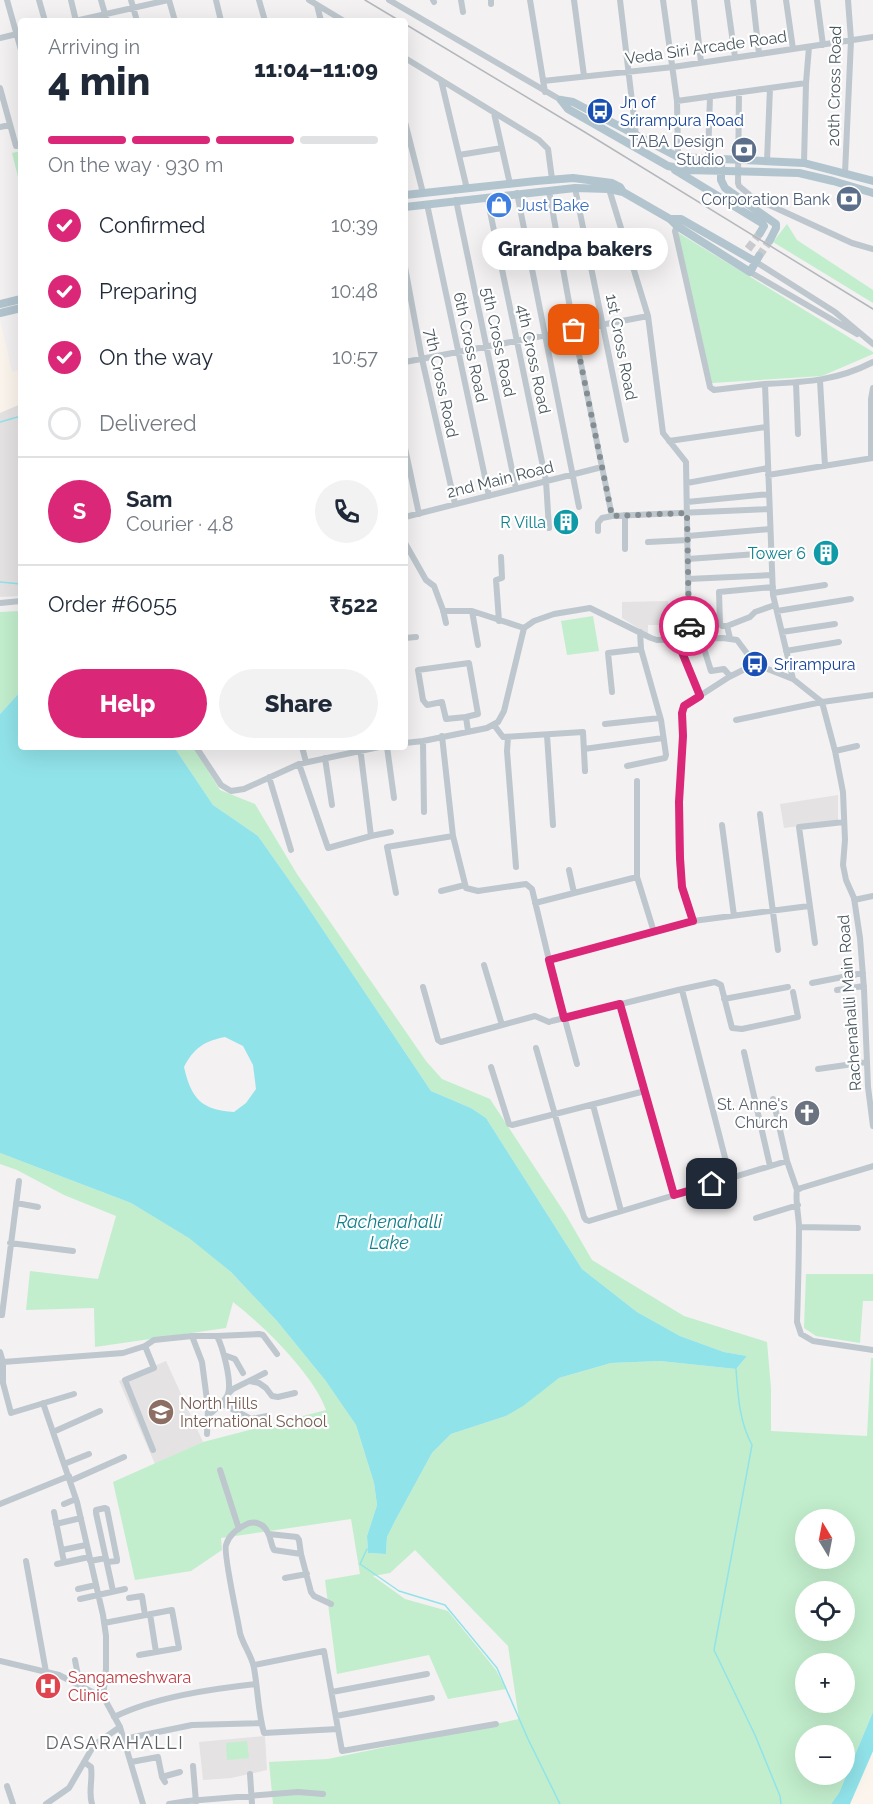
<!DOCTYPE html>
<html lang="en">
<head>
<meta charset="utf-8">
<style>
	body { margin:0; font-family:Raleway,sans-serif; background:#f2f2f3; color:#1f2937; height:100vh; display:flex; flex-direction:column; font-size:22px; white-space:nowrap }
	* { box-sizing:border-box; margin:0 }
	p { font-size:20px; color:#747a83 }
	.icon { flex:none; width:33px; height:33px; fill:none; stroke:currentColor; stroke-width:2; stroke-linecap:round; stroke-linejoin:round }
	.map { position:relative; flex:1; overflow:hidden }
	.details { position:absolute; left:18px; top:18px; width:390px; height:732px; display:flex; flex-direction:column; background:#fff; border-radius:6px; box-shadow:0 6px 24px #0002 }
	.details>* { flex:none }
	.needle { width:39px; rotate:350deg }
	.controls { position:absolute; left:795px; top:1509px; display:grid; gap:12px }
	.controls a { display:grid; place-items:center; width:60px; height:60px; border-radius:50%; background:#fff; box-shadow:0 6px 24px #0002; font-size:30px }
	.pin { position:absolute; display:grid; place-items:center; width:51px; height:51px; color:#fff; margin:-26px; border-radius:12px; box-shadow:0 3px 9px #0006 }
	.courier { position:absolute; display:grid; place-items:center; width:60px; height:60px; margin:-30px; border:4px solid #db2777; border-radius:50%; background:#fff; color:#222; box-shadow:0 2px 8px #0007 }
	.bubble { position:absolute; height:42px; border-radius:21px; background:#fff; box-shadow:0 6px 24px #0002; font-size:20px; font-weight:800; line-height:42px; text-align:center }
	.headline em { font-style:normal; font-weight:800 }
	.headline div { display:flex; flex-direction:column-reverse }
	.headline { display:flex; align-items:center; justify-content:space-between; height:102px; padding:0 30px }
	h1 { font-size:39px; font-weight:800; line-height:45px }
	.bar { display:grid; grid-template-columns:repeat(4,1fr); gap:9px 6px; align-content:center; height:72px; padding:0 30px }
	.bar i { height:8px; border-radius:4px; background:#e0e1e3 }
	.bar .on { background:#db2777 }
	.bar p { grid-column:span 4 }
	.line { display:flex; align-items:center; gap:15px; padding:0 30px; border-top:2px solid #e0e1e3 }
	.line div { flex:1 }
	.round { display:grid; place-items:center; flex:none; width:63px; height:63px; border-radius:32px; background:#f2f2f3 }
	ol { padding:0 30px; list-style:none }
	li { display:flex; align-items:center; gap:18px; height:66px }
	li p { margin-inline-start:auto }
	li .icon { padding:6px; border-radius:50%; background:#db2777; color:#fff; stroke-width:4 }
	li:last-child { color:#747a83 }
	li i { width:33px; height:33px; border:3px solid #e0e1e3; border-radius:50% }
	.button { display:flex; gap:12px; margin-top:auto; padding:12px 30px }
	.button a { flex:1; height:69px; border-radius:36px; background:#db2777; color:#fff; font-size:24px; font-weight:800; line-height:69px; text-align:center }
	.button a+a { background:#f2f2f3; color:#1f2937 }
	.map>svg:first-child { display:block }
	.commercial { fill:#fcf5ed }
	.education { fill:#e4e2e3 }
	.green { fill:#c2eecd; fill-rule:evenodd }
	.water { fill:#91e3ea; fill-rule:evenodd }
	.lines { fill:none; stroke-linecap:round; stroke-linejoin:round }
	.stream { stroke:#91e3ea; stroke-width:1.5 }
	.major-tunnel { stroke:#c8cacd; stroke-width:8; stroke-dasharray:8 4; stroke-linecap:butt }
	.minor { stroke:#bdc7cd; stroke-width:6 }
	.major { stroke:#b2c4ce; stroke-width:8 }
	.rail { stroke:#b4b7bb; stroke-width:1.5 }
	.done { stroke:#848d92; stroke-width:6; stroke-dasharray:0 10.8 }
	.route { stroke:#db2777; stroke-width:8 }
	.labels { text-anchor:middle; stroke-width:4.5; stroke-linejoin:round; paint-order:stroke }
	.street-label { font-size:16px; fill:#49575e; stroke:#fff }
	.transit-label { font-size:16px; fill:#164399; stroke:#fff; text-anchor:start }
	.service-label { font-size:16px; fill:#4e5e75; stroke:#fff; text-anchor:end }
	.shop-label { font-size:16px; fill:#366cbe; stroke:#fff; text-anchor:start }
	.culture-label { font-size:16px; fill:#0d838f; stroke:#fff; text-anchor:end }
	.worship-label { font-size:16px; fill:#5b616d; stroke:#fff; text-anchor:end }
	.education-label { font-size:16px; fill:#785e54; stroke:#fff; text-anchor:start }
	.health-label { font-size:16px; fill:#be3a42; stroke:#fff; text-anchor:start }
	.water-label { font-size:18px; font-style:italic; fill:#12818b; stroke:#fff }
	.neighbourhood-label { font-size:18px; letter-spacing:1.5px; fill:#5e6266; stroke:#fff }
</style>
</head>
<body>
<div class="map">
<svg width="873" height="1804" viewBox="0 0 873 1804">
	<rect width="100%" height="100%" fill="#f3f1f2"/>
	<path class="commercial" d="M0 320 12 372 21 370V404L0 413Z
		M873 1751V1804H850Z"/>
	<path class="education" d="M21 404V596L0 597V413Z
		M668 601 669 625H648V634L622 618V602Z
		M838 795V821L784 828 780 804Z
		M166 1361 203 1442 155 1464 119 1381Z
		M265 1736 267 1770 231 1778 203 1780 199 1742Z"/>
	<path class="green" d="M21 151V181H19L12 153Z
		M787 224 797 240 873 290V303L773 242Z
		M677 232 873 352V354L822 376 712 383Z
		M21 611V691L0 714V612Z
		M593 616 599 651 567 655 561 621Z
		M174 747H193L220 790 255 804 297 874 426 1061 442 1079 490 1099 566 1215 592 1260 684 1316 767 1342 771 1388V1431L867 1436 871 1358H873V1712L839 1793 831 1804H273L269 1762 328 1759 519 1719 508 1646 415 1550 390 1573 373 1576 405 1599 448 1611 496 1670 506 1689 448 1699 429 1655 337 1674 325 1580 360 1574 351 1519 221 1538 222 1550 191 1571 135 1580 113 1482 203 1442 326 1410C314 1375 263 1325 233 1302L226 1328 95 1347 94 1308 26 1310 30 1271 98 1279 116 1216 64 1195 17 1170 0 1164V1153L131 1203 190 1238 231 1272 277 1321 325 1380 356 1425 374 1483 377 1505 367 1536 368 1553 386 1554 387 1537 395 1521 432 1453 451 1434 506 1416 559 1378 611 1363 660 1361 736 1369 747 1356 724 1352 680 1336 637 1312 582 1269 486 1118 471 1108 431 1091 301 897 258 836 213 805ZM806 1520H844V1558H806ZM806 1592H844V1630H806ZM806 1664H844V1702H806ZM806 1736H844V1774H806Z
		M806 1274H873V1301H863L860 1343 816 1336 804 1328Z
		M247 1741 249 1758 227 1760 226 1743Z"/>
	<path class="water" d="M21 691V747H174L213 805 258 836 301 897 431 1091 471 1108 486 1118 582 1269 637 1312 680 1336 724 1352 747 1356 736 1369 660 1361 611 1363 559 1378 523 1406 506 1416 451 1434 432 1453 395 1521 387 1537 386 1554 368 1553 367 1536 377 1505 374 1483 356 1425 325 1380 277 1321 231 1272 189 1238 131 1203 0 1153V714ZM225 1037 243 1046 253 1065 256 1089 246 1103 234 1112C201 1110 191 1098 184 1067 194 1048 204 1041 225 1037Z
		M873 1712V1751L850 1804H831L839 1793Z"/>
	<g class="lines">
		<path class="stream" d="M0 422 21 416
			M0 582 21 584
			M736 1369C738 1395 739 1421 752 1445L714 1650 755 1735 780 1796 781 1804
			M367 1549 360 1564 399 1591 445 1605 497 1668 528 1739 560 1804"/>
		<path class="major-tunnel" d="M748 249 760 233
			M759 256 770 240"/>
		<path class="minor" d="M7 0 21 50
			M39 0 45 21
			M71 0 76 21
			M101 0 107 21
			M131 0 137 21
			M169 0 175 21
			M216 0 221 21
			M259 0 265 21
			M309 0 344 21
			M389 0 561 100
			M433 0 434 2
			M461 0 463 12
			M491 0V4
			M530 0 545 92
			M574 0 584 76
			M620 0 636 135
			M663 0 677 101 678 157
			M694 0 701 62
			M727 0 735 57
			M753 0 759 54
			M786 0 793 49
			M817 0 823 45
			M317 5 321 21
			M75 21 168 0
			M0 38 21 33
			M405 58 539 140 548 149 552 179
			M441 80 467 189
			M543 81 673 67 873 37
			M0 88 16 146 21 145
			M739 92 738 183 739 186 752 197 852 243 873 249
			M677 101 806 83
			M494 113 510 184
			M405 122 423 193
			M0 127 10 125
			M459 155 502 148
			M708 158 710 96
			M767 161 770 88
			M804 163 806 83 809 47
			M845 173 851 40 848 0
			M610 187 609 189 648 316 663 433 686 462 689 639
			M575 188 626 440
			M549 191 574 330 612 516
			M517 193 579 507
			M487 197 546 481 549 528
			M456 200 516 489
			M427 204 489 496
			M678 224 675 231 710 387 714 390 765 384
			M756 262 835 312 873 344
			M405 267 422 359 455 504
			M750 272 857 334
			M405 362 648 316
			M820 381 825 466
			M796 383 798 434
			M669 441 766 427
			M405 448 419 514
			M871 458V399L873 388
			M768 475 873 458
			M687 483 768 468
			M687 502 769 494
			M625 515V549
			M405 517 602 467
			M598 531V523L602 518 612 516 769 509
			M688 536 770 529
			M648 542 688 540
			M405 543 426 580 434 586 443 610 446 623
			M688 559 772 553
			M688 579 772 575
			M773 593 825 585
			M0 603 21 601
			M443 611H472L524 628
			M472 611 478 645
			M777 611 851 599
			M499 621 496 580 502 578 501 557
			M727 626 750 617 755 612 775 605
			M782 632 835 624
			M405 638 416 637
			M730 638 727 626H722L720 624 719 592 773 587
			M701 639 711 671 724 669 730 676
			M677 640 700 696
			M786 651 839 642
			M793 679 773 595 765 384C805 382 837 381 873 362
			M612 692 608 653 641 649
			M822 702 835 751 843 792 845 840 843 865 846 880 854 898 860 938 864 989 868 1087 873 1126
			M466 717 446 719 442 702 427 705 423 700 418 670 469 663 478 714 466 717 468 731
			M736 720 822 702 873 695
			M605 724 660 718
			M494 725 503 737 583 732 585 771
			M547 735 553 825
			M442 736 453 836 466 888 478 891 526 884 532 889 549 960 577 1064
			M508 737 507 751 516 867
			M423 741 424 812
			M405 743 423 741 487 728 498 722 504 711 524 628 534 621 554 614 590 608 651 638 657 640 723 638 737 640 755 664 793 679 822 702
			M196 747 221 785 231 791 244 789 299 764 379 747
			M302 747 306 762
			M387 747 394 798
			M584 749 663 738
			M835 751 857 746
			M325 758 332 805
			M299 764 328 848 371 836 360 747
			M627 766 665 758 666 755 661 720 641 649 640 632
			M269 777 291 850
			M637 781V877L654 932
			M760 814 778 950
			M722 825 734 916
			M371 836 391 832
			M569 870 574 893
			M441 891 465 885
			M396 893 387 847 453 836
			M854 900 873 896
			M535 903 637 877
			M693 921C689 910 684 898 682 886 675 842 680 796 682 752 683 737 680 720 684 706L729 677 755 664
			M815 943 799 827 844 822
			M549 960 693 921 809 906
			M484 965 502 1025 535 1016 549 1022 552 1021 678 990 715 982 721 985 732 1028 742 1029 798 1017 793 992
			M812 983 863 973
			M423 987 438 1040 441 1042 502 1025
			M682 990 730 1177
			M837 990 864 986
			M724 999 788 987
			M620 1004 674 1195
			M536 1048 584 1217 586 1220 589 1221 787 1161 797 1190
			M744 1052 770 1166
			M491 1067 509 1124 512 1125 645 1091
			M818 1069 867 1062
			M773 1099 787 1161
			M593 1105 621 1211
			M873 1166 801 1188 797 1190C795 1200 799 1217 799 1228 799 1259 798 1290 797 1322L801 1334 813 1341 873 1350
			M16 1203 38 1207
			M756 1218 798 1205
			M799 1227 858 1228
			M10 1243 73 1251
			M0 1315H2L19 1181
			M192 1336 202 1362 208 1408 207 1434
			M217 1336 259 1334 263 1335 277 1354
			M145 1346 154 1368 125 1380 153 1450
			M0 1352 3 1362 123 1353 145 1346 154 1340 192 1336H217C223 1348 232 1381 228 1394 225 1402 214 1410 208 1416
			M224 1355 235 1359 243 1373
			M3 1362V1383L11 1413 74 1394
			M250 1381 259 1383 266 1388 272 1396 278 1397 295 1393
			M228 1394 233 1389 265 1373
			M43 1403 77 1502 103 1615 106 1636V1669L103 1698
			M221 1403 251 1419 267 1416
			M53 1432 100 1411
			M64 1464 89 1454
			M220 1470 239 1529
			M70 1481 124 1457
			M0 1504 69 1476
			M64 1504 76 1499
			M54 1512 64 1562
			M56 1524 81 1518
			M269 1534 297 1537 299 1540 301 1554
			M62 1550 86 1545
			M26 1561 46 1672
			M90 1561 106 1558
			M107 1562 117 1561V1559L107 1509 105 1508 96 1510V1513L113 1591
			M57 1564 89 1557
			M285 1578 307 1574
			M78 1589 96 1585
			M129 1598 142 1596 145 1615
			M80 1599 125 1589
			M150 1614 156 1652
			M104 1623 172 1610 179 1648 139 1655
			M75 1660 80 1686
			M0 1661 59 1675 104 1698 120 1727 143 1804
			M254 1665 324 1651 338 1729 264 1733C258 1712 258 1690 254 1668 252 1656 243 1645 240 1633 238 1620 223 1553 226 1545 229 1535 236 1530 245 1525 253 1520 264 1523 268 1533 271 1538 271 1545 274 1550L301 1554 311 1592 314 1596 331 1604
			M332 1692 427 1674
			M336 1716 432 1698
			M114 1717C155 1697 211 1689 256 1684
			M338 1729 342 1751 496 1724
			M124 1739 192 1725 261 1723
			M84 1762 91 1767C93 1780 88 1792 92 1804
			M131 1762 158 1757 162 1777 165 1782
			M193 1766 196 1802
			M250 1774 252 1804
			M162 1777 180 1772
			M7 1786 13 1804
			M46 1804 69 1788 94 1745 120 1727
			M169 1804 188 1801 298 1792 323 1794"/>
		<path class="major" d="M561 100 568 109 668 166 688 170 799 173 833 181 873 193
			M561 100 573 102 678 157 804 163 873 181
			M721 159V180L725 188 776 224V228L770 240
			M675 170 762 223 764 226 760 233
			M623 192 670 219 677 226 750 272 759 256
			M405 195 536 181 573 178 612 183 620 187 623 192 609 189 575 188 405 207
			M670 219H681L756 262
			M0 304 21 299
			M0 313 21 308"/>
		<path class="rail" d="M365 0 400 21
			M405 24 583 131 873 309"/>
	</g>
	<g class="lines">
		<path class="done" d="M574 330 612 516 687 513 689 626"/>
		<path class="route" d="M689 626V639L677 640 700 696 684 706 682 713 683 736 679 802 680 858 682 887 693 921 549 960 564 1018 620 1004 674 1195 712 1184"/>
	</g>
	<defs>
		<symbol id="bus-disc" viewBox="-11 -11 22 22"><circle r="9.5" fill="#1a4fb4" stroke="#fff"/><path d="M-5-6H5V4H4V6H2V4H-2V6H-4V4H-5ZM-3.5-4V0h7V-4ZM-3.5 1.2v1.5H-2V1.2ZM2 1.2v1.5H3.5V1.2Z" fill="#fff"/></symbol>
		<symbol id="bank-disc" viewBox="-11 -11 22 22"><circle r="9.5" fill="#5c6f8a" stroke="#fff"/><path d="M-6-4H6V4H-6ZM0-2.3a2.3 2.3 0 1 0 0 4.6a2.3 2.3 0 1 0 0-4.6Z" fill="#fff"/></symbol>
		<symbol id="shop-disc" viewBox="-11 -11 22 22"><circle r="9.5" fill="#3f7fe0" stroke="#fff"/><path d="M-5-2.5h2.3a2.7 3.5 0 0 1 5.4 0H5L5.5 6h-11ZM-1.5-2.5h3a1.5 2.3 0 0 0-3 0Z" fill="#fff"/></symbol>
		<symbol id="building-disc" viewBox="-11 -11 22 22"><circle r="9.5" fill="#0f9aa8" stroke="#fff"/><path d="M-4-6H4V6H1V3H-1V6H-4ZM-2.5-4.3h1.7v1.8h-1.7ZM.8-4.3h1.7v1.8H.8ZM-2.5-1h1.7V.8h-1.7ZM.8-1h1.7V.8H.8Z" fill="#fff"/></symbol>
		<symbol id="church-disc" viewBox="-11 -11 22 22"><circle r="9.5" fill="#6b7280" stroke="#fff"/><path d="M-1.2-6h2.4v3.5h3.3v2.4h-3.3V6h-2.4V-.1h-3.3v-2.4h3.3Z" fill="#fff"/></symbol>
		<symbol id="school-disc" viewBox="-11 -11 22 22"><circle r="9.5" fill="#8d6e63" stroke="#fff"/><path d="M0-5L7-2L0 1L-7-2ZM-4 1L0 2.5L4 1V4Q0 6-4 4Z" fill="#fff"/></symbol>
		<symbol id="hospital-disc" viewBox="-11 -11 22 22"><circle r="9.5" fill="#e0444e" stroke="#fff"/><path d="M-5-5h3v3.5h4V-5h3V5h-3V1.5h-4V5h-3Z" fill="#fff"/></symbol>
	</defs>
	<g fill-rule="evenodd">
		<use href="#bus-disc" x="585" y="96" width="30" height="30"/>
		<use href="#bank-disc" x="729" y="135" width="30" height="30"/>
		<use href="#bank-disc" x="834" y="184" width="30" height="30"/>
		<use href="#shop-disc" x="484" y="190" width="30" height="30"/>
		<use href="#building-disc" x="551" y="507" width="30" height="30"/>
		<use href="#building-disc" x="811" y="538" width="30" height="30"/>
		<use href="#bus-disc" x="740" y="649" width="30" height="30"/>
		<use href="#church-disc" x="792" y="1098" width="30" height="30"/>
		<use href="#school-disc" x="146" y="1397" width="30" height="30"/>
		<use href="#hospital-disc" x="33" y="1671" width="30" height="30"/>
	</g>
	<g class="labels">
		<g class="street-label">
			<text transform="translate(706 47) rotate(-8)" y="6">Veda Siri Arcade Road</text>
			<text transform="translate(834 86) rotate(-89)" y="6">20th Cross Road</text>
			<text transform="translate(499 342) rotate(78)" y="6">5th Cross Road</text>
			<text transform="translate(471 347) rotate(78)" y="6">6th Cross Road</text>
			<text transform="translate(622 347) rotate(79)" y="6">1st Cross Road</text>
			<text transform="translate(534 359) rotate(78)" y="6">4th Cross Road</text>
			<text transform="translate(442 383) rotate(78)" y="6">7th Cross Road</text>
			<text transform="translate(500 479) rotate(-14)" y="6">2nd Main Road</text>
			<text transform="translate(849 1003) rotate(-94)" y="6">Rachenahalli Main Road</text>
		</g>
		<g class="transit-label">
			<text x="620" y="108">Jn of<tspan x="620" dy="18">Srirampura Road</tspan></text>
			<text x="774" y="670">Srirampura</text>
		</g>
		<g class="service-label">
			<text x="724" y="147">TABA Design<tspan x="724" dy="18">Studio</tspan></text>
			<text x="830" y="205">Corporation Bank</text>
		</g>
		<g class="shop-label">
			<text x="518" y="211">Just Bake</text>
		</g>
		<g class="culture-label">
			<text x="546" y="528">R Villa</text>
			<text x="806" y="559">Tower 6</text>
		</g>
		<g class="worship-label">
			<text x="788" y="1110">St. Anne's<tspan x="788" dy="18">Church</tspan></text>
		</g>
		<g class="education-label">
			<text x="180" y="1409">North Hills<tspan x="180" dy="18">International School</tspan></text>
		</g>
		<g class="health-label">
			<text x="68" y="1683">Sangameshwara<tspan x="68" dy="18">Clinic</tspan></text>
		</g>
		<g class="water-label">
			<text x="389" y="1228">Rachenahalli<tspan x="389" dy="21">Lake</tspan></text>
		</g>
		<g class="neighbourhood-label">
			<text x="115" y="1749">DASARAHALLI</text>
		</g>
	</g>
</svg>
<div class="controls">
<a><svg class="needle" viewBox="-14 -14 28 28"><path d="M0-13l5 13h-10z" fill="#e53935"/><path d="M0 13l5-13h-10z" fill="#747a83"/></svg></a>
<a><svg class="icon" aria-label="locate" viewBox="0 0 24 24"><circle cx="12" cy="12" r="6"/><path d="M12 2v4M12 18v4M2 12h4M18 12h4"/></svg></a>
<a>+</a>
<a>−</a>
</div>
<div class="pin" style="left:574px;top:330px;background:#ea580c"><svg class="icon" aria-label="bag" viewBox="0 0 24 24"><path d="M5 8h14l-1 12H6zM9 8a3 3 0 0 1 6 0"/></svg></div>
<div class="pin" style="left:712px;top:1184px;background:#1f2937"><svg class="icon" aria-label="home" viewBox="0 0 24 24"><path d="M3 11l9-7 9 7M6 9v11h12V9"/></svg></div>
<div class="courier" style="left:689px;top:626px"><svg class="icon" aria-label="car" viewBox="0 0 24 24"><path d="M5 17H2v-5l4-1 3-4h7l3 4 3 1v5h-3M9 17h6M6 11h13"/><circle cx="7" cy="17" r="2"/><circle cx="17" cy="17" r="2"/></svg></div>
<div class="bubble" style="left:482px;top:228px;width:186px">Grandpa bakers</div>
<section class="details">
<div class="headline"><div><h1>4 min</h1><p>Arriving in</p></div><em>11:04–11:09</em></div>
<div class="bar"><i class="on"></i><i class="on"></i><i class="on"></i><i></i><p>On the way · 930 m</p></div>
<ol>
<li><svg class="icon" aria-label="check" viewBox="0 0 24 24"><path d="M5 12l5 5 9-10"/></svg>Confirmed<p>10:39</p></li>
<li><svg class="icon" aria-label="check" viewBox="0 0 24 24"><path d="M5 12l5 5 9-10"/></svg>Preparing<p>10:48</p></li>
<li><svg class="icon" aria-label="check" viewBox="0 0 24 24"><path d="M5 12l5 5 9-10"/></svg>On the way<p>10:57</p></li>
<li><i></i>Delivered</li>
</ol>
<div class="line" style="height:108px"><b class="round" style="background:#db2777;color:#fff">S</b><div><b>Sam</b><p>Courier · 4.8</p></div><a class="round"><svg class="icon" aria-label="phone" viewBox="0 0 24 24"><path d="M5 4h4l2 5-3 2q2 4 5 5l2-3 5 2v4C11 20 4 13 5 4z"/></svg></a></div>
<div class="line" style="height:78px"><div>Order #6055</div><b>₹522</b></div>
<div class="button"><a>Help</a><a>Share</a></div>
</section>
</div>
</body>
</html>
